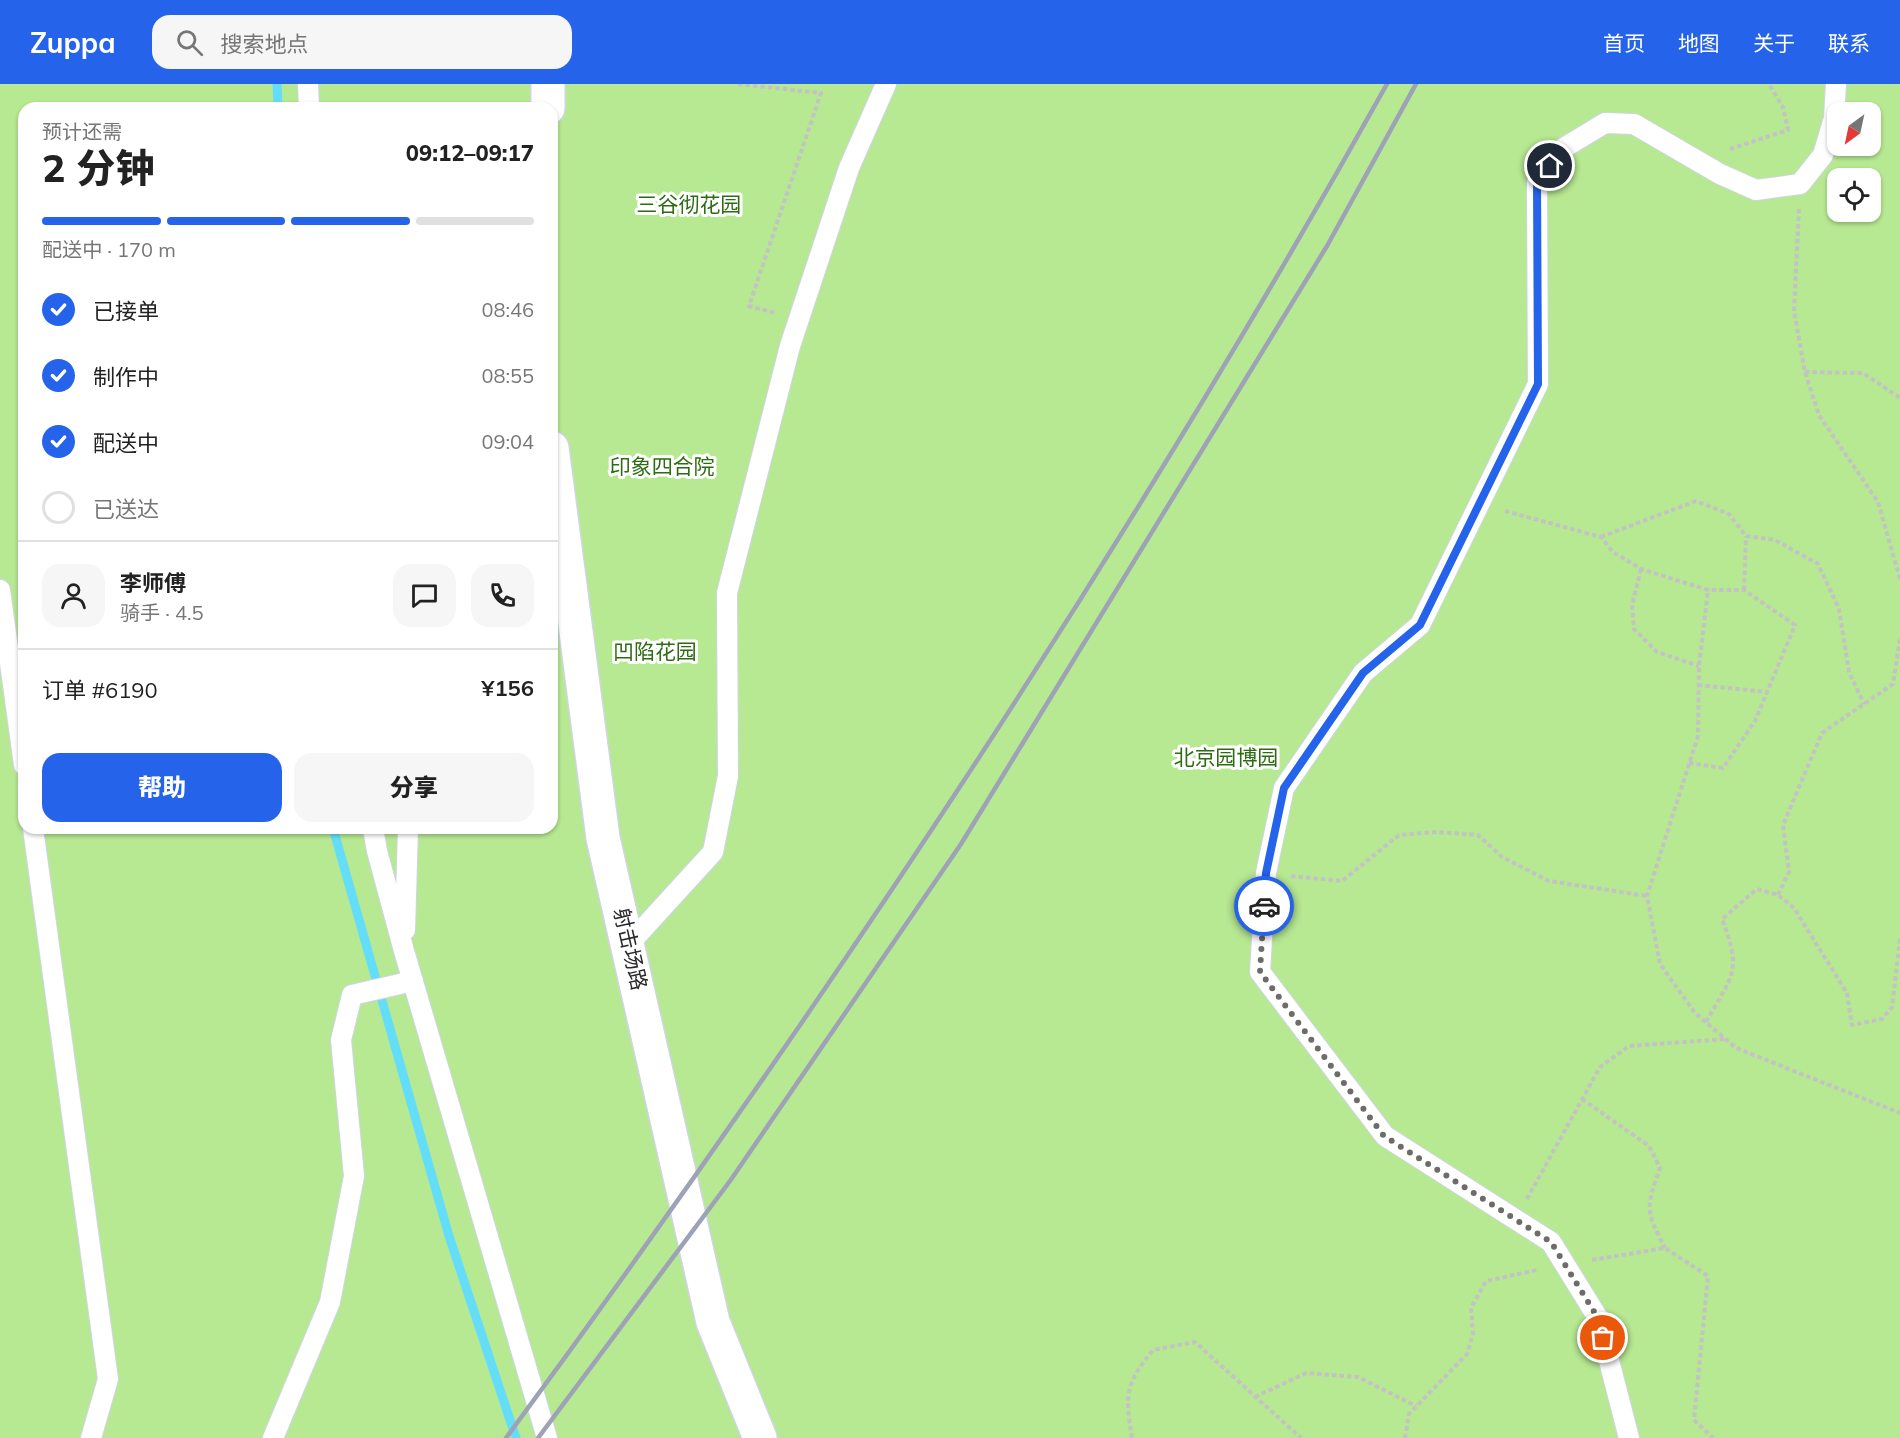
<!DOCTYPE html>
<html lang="zh">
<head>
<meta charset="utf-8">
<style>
	body { margin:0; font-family:Mulish,"Noto Sans SC",sans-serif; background:#f6f6f6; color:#222; height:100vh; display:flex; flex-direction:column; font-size:22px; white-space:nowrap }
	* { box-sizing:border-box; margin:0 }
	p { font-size:20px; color:#767676 }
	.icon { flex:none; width:33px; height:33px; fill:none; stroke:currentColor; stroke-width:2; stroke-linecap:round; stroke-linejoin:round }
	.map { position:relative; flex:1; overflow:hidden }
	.details { position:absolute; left:18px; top:18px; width:540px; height:732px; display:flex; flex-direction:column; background:#fff; border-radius:18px; box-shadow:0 2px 4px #0004 }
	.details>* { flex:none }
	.needle { width:39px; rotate:213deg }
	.tools { position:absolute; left:1827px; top:18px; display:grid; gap:12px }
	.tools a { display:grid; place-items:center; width:54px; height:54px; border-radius:12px; background:#fff; box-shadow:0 2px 4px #0004; font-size:30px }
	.pin { position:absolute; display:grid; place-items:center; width:51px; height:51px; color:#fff; margin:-26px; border:3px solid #fff; border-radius:50%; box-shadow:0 2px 6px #0007 }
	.courier { position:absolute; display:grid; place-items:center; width:60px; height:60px; margin:-30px; border:4px solid #2563eb; border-radius:50%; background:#fff; color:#222; box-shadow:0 2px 8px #0007 }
	.overview em { font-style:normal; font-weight:800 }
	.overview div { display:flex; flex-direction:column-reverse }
	.overview { display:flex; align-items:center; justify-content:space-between; height:102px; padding:0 24px }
	h1 { font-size:39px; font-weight:800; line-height:45px }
	.bar { display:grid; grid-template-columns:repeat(4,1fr); gap:9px 6px; align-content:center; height:72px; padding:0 24px }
	.bar i { height:8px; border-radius:4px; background:#e0e0e0 }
	.bar .current { background:#2563eb }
	.bar p { grid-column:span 4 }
	.line { display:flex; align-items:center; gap:15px; padding:0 24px; border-top:2px solid #e0e0e0 }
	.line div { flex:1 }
	.round { display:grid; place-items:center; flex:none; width:63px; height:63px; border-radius:18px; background:#f6f6f6 }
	ol { padding:0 24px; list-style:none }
	li { display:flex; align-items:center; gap:18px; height:66px }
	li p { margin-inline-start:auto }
	li .icon { padding:6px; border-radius:50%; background:#2563eb; color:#fff; stroke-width:4 }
	li:last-child { color:#767676 }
	li i { width:33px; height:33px; border:3px solid #e0e0e0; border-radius:50% }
	.primary-button { display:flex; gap:12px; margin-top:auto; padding:12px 24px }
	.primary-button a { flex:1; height:69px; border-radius:18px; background:#2563eb; color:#fff; font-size:24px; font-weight:800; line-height:69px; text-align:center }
	.primary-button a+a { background:#f6f6f6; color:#222 }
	header { display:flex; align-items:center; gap:36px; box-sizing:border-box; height:84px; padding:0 30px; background:#2563eb; color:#fff }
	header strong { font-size:28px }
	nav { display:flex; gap:33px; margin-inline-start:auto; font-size:21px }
	.search { width:420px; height:54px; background:#f6f6f6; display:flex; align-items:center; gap:15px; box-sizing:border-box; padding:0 21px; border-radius:18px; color:#767676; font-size:22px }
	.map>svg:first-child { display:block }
	.green { fill:#b7e892; fill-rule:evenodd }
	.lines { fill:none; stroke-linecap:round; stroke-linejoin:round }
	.stream { stroke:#64def8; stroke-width:9 }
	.service-casing { stroke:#cfd5e4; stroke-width:22 }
	.tertiary-casing { stroke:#cfd5e4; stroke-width:36 }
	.path { stroke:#c3c3c3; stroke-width:4; stroke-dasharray:4.5 3; stroke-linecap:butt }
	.service { stroke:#fff; stroke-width:20 }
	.tertiary { stroke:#fff; stroke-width:33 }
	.rail { stroke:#9da2b6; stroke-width:4.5 }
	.done { stroke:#6e6b68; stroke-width:6; stroke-dasharray:0 10.8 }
	.route { stroke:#2563eb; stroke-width:8 }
	.labels { text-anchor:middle; stroke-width:6; stroke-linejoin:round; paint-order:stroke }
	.park-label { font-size:21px; fill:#2e6c14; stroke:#fff }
	.street-label { font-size:21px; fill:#2a2a2a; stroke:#fff }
</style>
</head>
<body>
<header>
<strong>Zuppa</strong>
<div class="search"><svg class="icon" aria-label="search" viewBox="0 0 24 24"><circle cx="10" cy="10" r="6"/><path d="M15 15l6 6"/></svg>搜索地点</div>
<nav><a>首页</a><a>地图</a><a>关于</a><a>联系</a></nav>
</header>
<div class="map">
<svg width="1900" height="1354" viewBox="0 0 1900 1354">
	<rect width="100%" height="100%" fill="#ede3da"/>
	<path class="green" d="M0 0H1900V1354H0ZM24 24H552V744H24ZM1838 28H1870V62H1838ZM1838 94H1870V128H1838Z"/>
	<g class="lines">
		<path class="stream" d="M277 0 278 24
			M333 744 449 1152 516 1354"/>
		<defs>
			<path id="service" d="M308 0 309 24
				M0 506 24 681
				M33 744 108 1295 91 1354
				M373 744 377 767 404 867 547 1354
				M405 846 408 744
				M629 860 713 768 728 692 727 509 790 262 849 84 886 0
				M273 1354 330 1218 354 1092 341 956 352 911 413 897
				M1629 1354 1598 1234 1551 1158 1385 1052 1260 888 1266 789 1284 704 1363 589 1420 541 1538 300 1537 99 1562 65 1605 39 1634 40 1720 90 1756 106 1800 100 1823 71 1834 34 1836 0"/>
			<path id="tertiary" d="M548 24V0
				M552 364 603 754 713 1238 760 1354"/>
		</defs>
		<use href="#service" class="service-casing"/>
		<use href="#tertiary" class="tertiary-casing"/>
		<path class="path" d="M738 0 821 9 749 222 775 229
			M1730 65 1788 46 1783 23 1769 0
			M1799 125 1794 227 1805 288 1819 331 1878 418 1900 495
			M1805 288 1863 289 1900 314
			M1505 427 1601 453 1613 468 1641 485 1708 506 1699 582 1698 652 1647 812 1660 880 1695 929 1736 964 1900 1029
			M1601 453 1696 417 1729 430 1746 452 1775 456 1818 480 1839 525 1849 588 1864 620
			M1641 485 1632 521 1634 545 1657 568 1699 582
			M1744 506 1746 452
			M1698 601 1767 608
			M1689 679 1723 684 1755 637 1795 541 1744 506H1708
			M1291 792 1342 797 1399 751 1437 748 1478 751 1502 773 1549 797 1647 812
			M1778 811 1789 788 1783 741 1822 649 1893 600 1900 555
			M1706 938C1732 891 1743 889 1722 835L1757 805 1778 811 1794 824 1847 909 1852 941 1882 935 1892 923 1900 855
			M1582 1015 1649 1062 1660 1084C1646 1124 1645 1126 1665 1164
			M1527 1115 1600 983 1629 962 1726 955
			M1592 1176 1665 1164 1708 1192 1694 1336 1713 1354
			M1255 1313 1306 1289 1358 1293 1416 1322
			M1132 1354C1125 1311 1125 1300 1153 1266L1195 1258 1301 1354
			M1405 1354 1409 1330 1467 1270 1473 1250 1471 1224 1486 1197 1537 1186"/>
		<use href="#service" class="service"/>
		<use href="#tertiary" class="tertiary"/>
		<path class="rail" d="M506 1354C826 920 1124 471 1387 0
			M538 1354 730 1097 961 760 1327 162 1416 0"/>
	</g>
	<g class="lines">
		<path class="done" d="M1264 822 1260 888 1384 1052 1551 1158 1598 1234 1603 1254"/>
		<path class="route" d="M1264 822 1266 789 1284 704 1363 589 1420 541 1538 300 1537 99 1550 82"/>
	</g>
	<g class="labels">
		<g class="park-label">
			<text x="689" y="128">三谷彻花园</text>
			<text x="662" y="390">印象四合院</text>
			<text x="655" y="575">凹陷花园</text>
			<text x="1226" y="681">北京园博园</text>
		</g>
		<g class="street-label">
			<text transform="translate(630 865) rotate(77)" y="7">射击场路</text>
		</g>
	</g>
</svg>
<div class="tools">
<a><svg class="needle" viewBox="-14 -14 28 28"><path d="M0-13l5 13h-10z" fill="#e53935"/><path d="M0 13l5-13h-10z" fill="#767676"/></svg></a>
<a><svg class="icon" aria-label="locate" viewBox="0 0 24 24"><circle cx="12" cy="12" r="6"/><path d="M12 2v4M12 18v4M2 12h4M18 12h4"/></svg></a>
</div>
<div class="pin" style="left:1603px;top:1254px;background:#ea580c"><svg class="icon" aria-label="bag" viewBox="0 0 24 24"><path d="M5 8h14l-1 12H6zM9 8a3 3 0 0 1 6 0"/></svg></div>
<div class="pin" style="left:1550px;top:82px;background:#1f2937"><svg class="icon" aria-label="home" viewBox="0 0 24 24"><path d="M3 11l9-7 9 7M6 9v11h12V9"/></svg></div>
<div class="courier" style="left:1264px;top:822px"><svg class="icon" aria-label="car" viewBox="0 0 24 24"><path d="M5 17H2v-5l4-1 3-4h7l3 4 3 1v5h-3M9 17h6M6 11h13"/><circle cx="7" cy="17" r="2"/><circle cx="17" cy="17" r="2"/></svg></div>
<section class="details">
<div class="overview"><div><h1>2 分钟</h1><p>预计还需</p></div><em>09:12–09:17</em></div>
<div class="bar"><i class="current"></i><i class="current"></i><i class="current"></i><i></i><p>配送中 · 170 m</p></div>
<ol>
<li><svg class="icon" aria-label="check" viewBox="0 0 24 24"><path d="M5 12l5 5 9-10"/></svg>已接单<p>08:46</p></li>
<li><svg class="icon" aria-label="check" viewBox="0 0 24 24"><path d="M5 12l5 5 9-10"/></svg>制作中<p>08:55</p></li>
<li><svg class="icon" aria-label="check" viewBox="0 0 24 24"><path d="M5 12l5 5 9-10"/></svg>配送中<p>09:04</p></li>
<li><i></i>已送达</li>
</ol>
<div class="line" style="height:108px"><a class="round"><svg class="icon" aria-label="person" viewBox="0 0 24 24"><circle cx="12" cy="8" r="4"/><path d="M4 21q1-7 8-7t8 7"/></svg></a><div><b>李师傅</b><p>骑手 · 4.5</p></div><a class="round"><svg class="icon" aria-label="chat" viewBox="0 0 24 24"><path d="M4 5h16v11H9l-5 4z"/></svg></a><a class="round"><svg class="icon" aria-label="phone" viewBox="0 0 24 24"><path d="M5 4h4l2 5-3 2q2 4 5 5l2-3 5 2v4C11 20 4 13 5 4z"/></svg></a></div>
<div class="line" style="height:78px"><div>订单 #6190</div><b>¥156</b></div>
<div class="primary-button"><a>帮助</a><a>分享</a></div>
</section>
</div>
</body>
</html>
